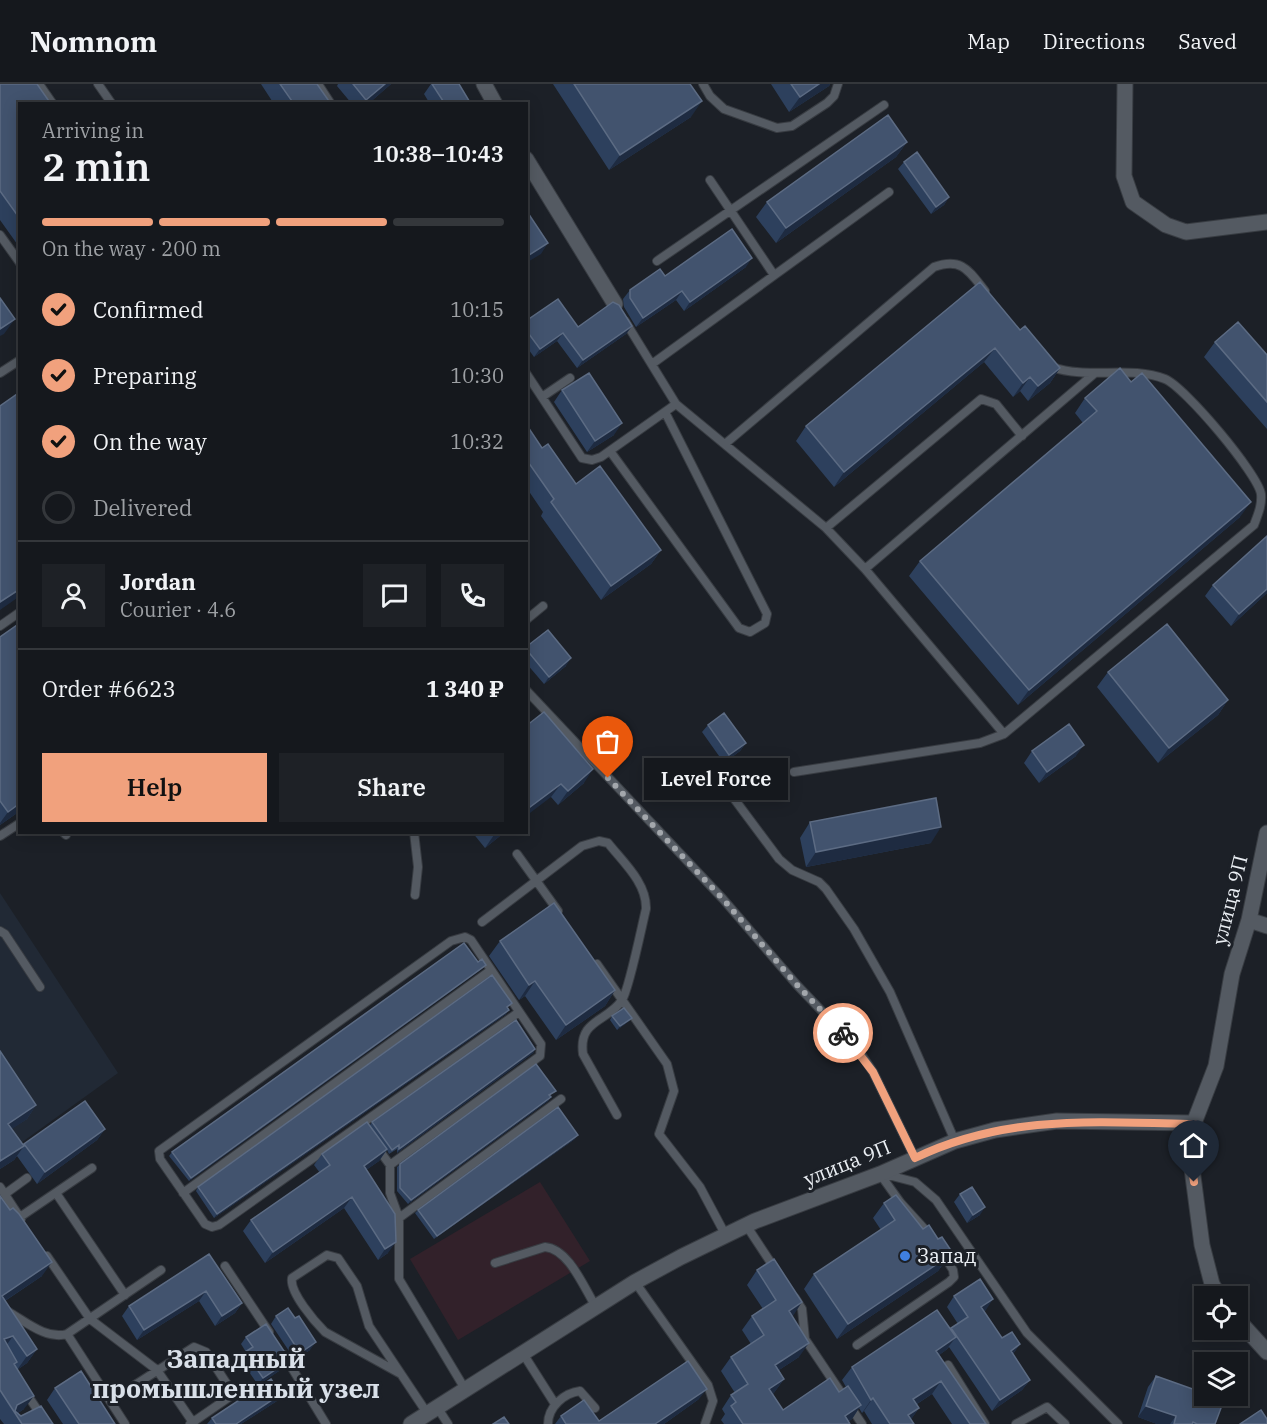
<!DOCTYPE html>
<html lang="en">
<head>
<meta charset="utf-8">
<style>
	body { margin:0; font-family:"IBM Plex Serif",serif; background:#1e2126; color:#f1f3f6; height:100vh; display:flex; flex-direction:column; font-size:22px; white-space:nowrap }
	* { box-sizing:border-box; margin:0 }
	p { font-size:20px; color:#9da0a4 }
	.icon { flex:none; width:33px; height:33px; fill:none; stroke:currentColor; stroke-width:2; stroke-linecap:round; stroke-linejoin:round }
	.map { position:relative; flex:1; overflow:hidden }
	.panel { position:absolute; left:18px; top:18px; width:510px; height:732px; display:flex; flex-direction:column; background:#15181d; border-radius:0px; box-shadow:0 3px 15px #0003,0 0 0 2px #34373b }
	.panel>* { flex:none }
	.tools { position:absolute; left:1194px; top:1202px; display:grid; gap:12px }
	.tools a { display:grid; place-items:center; width:54px; height:54px; border-radius:0px; background:#15181d; box-shadow:0 3px 15px #0003,0 0 0 2px #34373b; font-size:30px }
	.pin { position:absolute; display:grid; place-items:center; width:51px; height:51px; color:#fff; margin:-62px -26px; border-radius:50% 50% 50% 0; rotate:-45deg; box-shadow:0 0 6px #0007 }
	.pin .icon { rotate:45deg }
	.courier { position:absolute; display:grid; place-items:center; width:60px; height:60px; margin:-30px; border:4px solid #f1a17d; border-radius:50%; background:#fff; color:#222; box-shadow:0 2px 8px #0007 }
	.bubble { position:absolute; height:42px; border-radius:0px; background:#15181d; box-shadow:0 3px 15px #0003,0 0 0 2px #34373b; font-size:20px; font-weight:600; line-height:42px; text-align:center }
	.summary em { font-style:normal; font-weight:600 }
	.summary div { display:flex; flex-direction:column-reverse }
	.summary { display:flex; align-items:center; justify-content:space-between; height:102px; padding:0 24px }
	h1 { font-size:39px; font-weight:600; line-height:45px }
	.bar { display:grid; grid-template-columns:repeat(4,1fr); gap:9px 6px; align-content:center; height:72px; padding:0 24px }
	.bar i { height:8px; border-radius:4px; background:#34373b }
	.bar .on { background:#f1a17d }
	.bar p { grid-column:span 4 }
	.line { display:flex; align-items:center; gap:15px; padding:0 24px; border-top:2px solid #34373b }
	.line div { flex:1 }
	.round { display:grid; place-items:center; flex:none; width:63px; height:63px; border-radius:0px; background:#1e2126 }
	ol { padding:0 24px; list-style:none }
	li { display:flex; align-items:center; gap:18px; height:66px }
	li p { margin-inline-start:auto }
	li .icon { padding:6px; border-radius:50%; background:#f1a17d; color:#111; stroke-width:4 }
	li:last-child { color:#9da0a4 }
	li i { width:33px; height:33px; border:3px solid #34373b; border-radius:50% }
	.action { display:flex; gap:12px; margin-top:auto; padding:12px 24px }
	.action a { flex:1; height:69px; border-radius:0px; background:#f1a17d; color:#111; font-size:24px; font-weight:600; line-height:69px; text-align:center }
	.action a+a { background:#1e2126; color:#f1f3f6 }
	header { display:flex; align-items:center; gap:36px; box-sizing:border-box; height:84px; padding:0 30px; background:#15181d; border-bottom:2px solid #34373b }
	header strong { font-size:28px }
	nav { display:flex; gap:33px; margin-inline-start:auto; font-size:21px }
	.map>svg:first-child { display:block }
	.built { fill:#212935 }
	.industrial { fill:#32212a }
	.lines { fill:none; stroke-linecap:round; stroke-linejoin:round }
	.service-casing { stroke:#383c42; stroke-width:10 }
	.minor-casing { stroke:#383c42; stroke-width:17 }
	.service { stroke:#545a62; stroke-width:8 }
	.minor { stroke:#545a62; stroke-width:15 }
	.wall { fill:#2d405d }
	.shaded-wall { fill:#1e2b41 }
	.building { fill:#42536e; stroke:#5c6b83; stroke-width:1.5 }
	.done { stroke:#a3a7ac; stroke-width:6; stroke-dasharray:0 10.8 }
	.route { stroke:#f1a17d; stroke-width:8 }
	.shop-dot { fill:#3f7fe0; stroke:#1c2027; stroke-width:2 }
	.labels { text-anchor:middle; stroke-width:6; stroke-linejoin:round; paint-order:stroke }
	.street-label { font-size:20px; fill:#ebeff4; stroke:#1c2027 }
	.poi-label { font-size:20px; fill:#ebeff4; stroke:#1c2027; text-anchor:start }
	.district-label { font-size:26px; font-weight:bold; fill:#d9e0e9; stroke:#1c2027 }
</style>
</head>
<body>
<header>
<strong>Nomnom</strong>
<nav><a>Map</a><a>Directions</a><a>Saved</a></nav>
</header>
<div class="map">
<svg width="1267" height="1340" viewBox="0 0 1267 1340">
	<rect width="100%" height="100%" fill="#1c2027"/>
	<path class="built" d="M0 809 118 989 0 1074Z"/>
	<path class="industrial" d="M540 1098 590 1177 458 1256 410 1175Z"/>
	<g class="lines">
		<defs>
			<path id="service" d="M39 0 53 20
				M98 0 112 20
				M318 0 331 20
				M703 0 710 12 724 25 777 44 792 42 827 19 834 12 838 0
				M710 96 774 191
				M0 151 20 179
				M657 177 884 21
				M652 280 889 108
				M0 289 20 276
				M526 289 582 374 592 376 601 373 676 320 625 237
				M542 313 570 294
				M676 320 826 444 865 485 1004 650 1254 441C1258 430 1262 422 1261 410 1258 390 1185 303 1165 295 1130 281 1088 296 1052 283
				M725 360 934 183C962 173 969 187 985 207
				M610 367 739 544 750 548 765 539 767 530 764 524 665 328
				M826 444 981 315 996 320 1022 352
				M865 485 1095 289
				M526 536 543 522
				M0 542 20 528
				M526 606 723 815 797 901 857 964 873 988 915 1074
				M712 685 779 775 792 786 819 798 826 805 854 845 890 908 955 1057
				M794 688 980 659 1004 650
				M63 748 66 751
				M414 748 418 783 415 811
				M0 752 20 739
				M517 770 558 827
				M482 838 582 762 599 757 608 759C623 778 647 799 646 825 642 841 629 906 622 916 608 938 578 935 583 970L617 1031
				M0 847 5 850 40 903
				M597 880 667 980 674 1007 659 1050 700 1103 725 1150
				M377 1063 390 1081V1109L399 1134
				M390 1081 540 972 541 960 471 856 465 853 451 857 159 1067 160 1075 205 1140 212 1143 219 1141 519 928
				M880 1090 900 1118 930 1151
				M884 1090 915 1098 936 1116 1027 1249 1118 1340
				M0 1103 21 1135
				M56 1109 125 1211
				M183 1109 491 886
				M5 1110 27 1094
				M20 1133 92 1084
				M746 1141 775 1185
				M47 1172 90 1235 157 1286 194 1340
				M495 1179 545 1163C569 1165 584 1204 596 1223
				M225 1182 269 1248
				M635 1198 708 1301 713 1317 705 1340
				M795 1214 802 1225 805 1255 862 1340
				M7 1227C25 1237 46 1256 67 1250L161 1186
				M67 1250 125 1340
				M857 1261 949 1198 954 1193 953 1186 942 1168
				M522 1268 555 1320
				M284 1271 326 1340
				M948 1281 985 1340
				M401 1290 325 1248C315 1238 289 1208 292 1194L327 1171 338 1174 357 1202 369 1242 427 1329
				M465 1305 399 1195V1134L561 1015
				M26 1309 47 1340
				M110 1317 194 1263 206 1268 234 1311
				M437 1323 448 1340
				M190 1340 244 1303
				M548 1340C548 1323 564 1309 580 1307L595 1324
				M1016 1340 1047 1323 1065 1340"/>
			<path id="minor" d="M484 0 495 20
				M1125 0 1124 92 1133 118 1166 141 1186 148 1267 138
				M526 75 615 220
				M1249 836 1267 842
				M1219 1212 1212 1200 1202 1161 1191 1077 1194 1039 1216 982 1232 890 1249 836 1267 749
				M1238 1236 1267 1268
				M411 1340 635 1198 681 1173 755 1137 880 1090 955 1057 995 1046 1057 1037 1194 1039"/>
		</defs>
		<use href="#service" class="service-casing"/>
		<use href="#minor" class="minor-casing"/>
		<use href="#service" class="service"/>
		<use href="#minor" class="minor"/>
	</g>
	<path class="wall" d="M0 0 20 20V164L0 136Z
		M261 0H317L331 20H274Z
		M338 0H391L368 20H352L337 2Z
		M431 0H459L471 20H430L424 10Z
		M553 0H690L691 33 609 86Z
		M771 0H830L829 2 789 28Z
		M907 58 896 73 776 159 756 133 767 118Z
		M904 78 949 113 944 121 931 130 898 85Z
		M746 183 684 227 676 216 636 243 624 223 623 215 630 206 665 192Z
		M526 237 578 243 632 242 626 250 577 284 557 257 534 273 526 262Z
		M1020 246 1060 284 1050 299 1028 317 1020 307 1013 313 984 278 834 403 796 357 806 342Z
		M1215 258 1267 271V345L1204 273Z
		M562 306 614 351 587 368 554 318Z
		M1085 314 1240 433 1018 621 909 492 920 477 1083 339 1075 329Z
		M526 340 542 364 576 400 661 466 651 480 601 516 541 432 543 428 526 403Z
		M1213 501 1267 509 1231 542 1205 512Z
		M0 553 20 727 0 741Z
		M526 563 566 582 544 600 526 579Z
		M1108 588 1228 616 1218 631 1158 679 1097 603Z
		M708 641 746 659 740 667 724 679 702 648Z
		M526 642 584 699 558 721 551 713Z
		M1032 667 1076 672 1039 699 1024 679Z
		M810 738 931 759 806 783 800 754Z
		M472 748H505L485 764Z
		M500 857 615 906 605 922 556 956 525 912 519 916 489 872Z
		M483 884 189 1097 169 1072 172 1068Z
		M509 923 507 924 506 930 214 1134 196 1107 198 1103Z
		M612 932 632 934 629 937 617 946 610 936Z
		M535 965 533 969 397 1069V1065L389 1070 387 1066 379 1077 366 1086 388 1169 378 1176 344 1124 265 1179 243 1147 251 1136 320 1089 314 1081 322 1070 370 1041 372 1038Z
		M0 967 36 1021 27 1035 11 1045 23 1062 24 1060 105 1045 97 1056 37 1100 17 1072 14 1076 0 1085Z
		M553 1011 550 1012 551 1013 548 1017 408 1120 397 1107V1083L400 1080Z
		M575 1055 434 1155 415 1129 418 1126Z
		M960 1110 980 1131 967 1139 954 1118Z
		M0 1112 42 1192 5 1217 37 1265 27 1279 17 1286 24 1325 18 1329 21 1332 53 1340H4L0 1335Z
		M884 1119 938 1155 950 1165 948 1169 949 1172 938 1187 837 1255 804 1205 814 1190 881 1146 873 1134Z
		M209 1170 242 1219 235 1229 215 1242 199 1217 137 1256 122 1232 129 1222Z
		M757 1186 792 1233 799 1273 779 1286 784 1295 773 1310 783 1326 839 1308 846 1303 842 1296 852 1283 950 1246 958 1240 947 1223 954 1212 986 1226 984 1227 1002 1254 1020 1260 1013 1270 1030 1296 1022 1306 992 1327 949 1263 946 1266 939 1271 986 1340H952L932 1310 917 1320 919 1324 911 1335 914 1340H872L864 1327 862 1329 859 1324 852 1335 848 1338 850 1340H724L721 1336 725 1330 722 1325 731 1311 735 1309 721 1287 731 1273 751 1260 742 1246 752 1232 763 1225 747 1201Z
		M276 1232 310 1266 295 1276 271 1240Z
		M246 1253 285 1283 258 1301 240 1275 246 1268 241 1260Z
		M1156 1292 1215 1340H1157L1138 1333 1148 1303Z
		M55 1304 115 1340H63L47 1316Z
		M699 1315 664 1340H555L561 1332 599 1337Z
		M277 1317 241 1340H207L212 1334Z"/>
	<path class="shaded-wall" d="M385 0H391L368 20H364L366 16Z
		M819 0H830L829 2 789 28 800 13Z
		M702 17 691 33 609 86 620 71Z
		M907 58 896 73 776 159 786 144Z
		M949 113 944 121 931 130 936 123Z
		M548 159 541 170 526 179V173Z
		M752 174 746 183 684 227 690 218Z
		M682 207 676 216 636 243 643 234Z
		M15 235 4 250 0 252V245Z
		M632 242 626 250 577 284 583 276Z
		M563 249 557 257 534 273 540 265Z
		M995 264 984 278 834 403 844 388Z
		M1060 284 1050 299 1028 317 1038 302Z
		M1030 293 1020 307 1013 313 1023 299Z
		M622 339 614 351 587 368 595 357Z
		M1251 418 1240 433 1018 621 1029 606Z
		M661 466 651 480 601 516 611 502Z
		M20 505V512L0 526V518Z
		M1267 505V509L1231 542 1239 530Z
		M571 574 566 582 544 600 549 593Z
		M1228 616 1218 631 1158 679 1169 664Z
		M746 659 740 667 724 679 729 671Z
		M1084 661 1076 672 1039 699 1047 688Z
		M593 685 584 699 558 721 568 707Z
		M561 700 551 713 526 732V726Z
		M20 719V727L0 741V739L8 728Z
		M941 743 931 759 806 783 816 768Z
		M497 748H505L485 764 494 751Z
		M486 881 483 884 189 1097 191 1094Z
		M535 897 525 912 519 916 529 901Z
		M615 906 605 922 556 956 566 941Z
		M509 926 506 930 214 1134 217 1130Z
		M632 934 629 937 617 946 620 942Z
		M535 965 533 969 397 1069 399 1065Z
		M551 1013 548 1017 408 1120 411 1116Z
		M36 1021 27 1035 0 1053 8 1040Z
		M105 1045 97 1056 37 1100 45 1088Z
		M578 1051 575 1055 434 1155 437 1152Z
		M24 1062 14 1076 0 1085V1077Z
		M387 1065 379 1077 356 1093 364 1082Z
		M352 1113 344 1124 265 1179 273 1168Z
		M985 1123 980 1131 967 1139 973 1131Z
		M396 1158 388 1169 378 1176 385 1165Z
		M950 1165 943 1176 949 1172 938 1187 837 1255 848 1240Z
		M52 1178 42 1192 0 1220 2 1212Z
		M206 1207 199 1217 137 1256 144 1246Z
		M993 1215 986 1226 974 1234 981 1223Z
		M802 1218 793 1232 779 1241 789 1227Z
		M242 1219 235 1229 215 1242 222 1232Z
		M13 1252 3 1266 4 1255Z
		M956 1253 946 1266 927 1280 936 1267Z
		M316 1258 310 1266 295 1276 300 1269Z
		M809 1259 799 1273 765 1295 775 1281Z
		M1020 1260 1012 1271 1011 1267Z
		M37 1265 27 1279 17 1286 27 1272Z
		M290 1276 285 1283 258 1301 263 1294Z
		M784 1295 774 1309 759 1319 769 1305Z
		M1030 1296 1022 1306 992 1327 1000 1316Z
		M941 1297 932 1310 904 1328 913 1315Z
		M707 1305 699 1315 664 1340H655Z
		M281 1310 277 1317 241 1340H236Z
		M34 1312 24 1325 16 1330 13 1327 17 1321Z
		M873 1314 864 1327 862 1329 871 1316Z
		M861 1321 852 1335 844 1340 845 1332Z
		M1146 1322 1176 1332 1170 1340H1157L1138 1333Z
		M919 1324 910 1337 908 1331Z"/>
	<path class="building" d="M0 0H37L51 20H20V135L0 107Z
		M280 0H317L331 20H294Z
		M353 0H385L366 16Z
		M432 0H459L471 20H445Z
		M574 0H690L702 17 620 71Z
		M791 0H819L800 13Z
		M888 31 907 58 786 144 767 118Z
		M917 68 949 113 936 123 904 78Z
		M526 126 548 159 526 173Z
		M732 145 752 174 690 218 682 207 643 234 630 214V206L660 185 665 192Z
		M980 198 1020 246 1025 242 1060 284 1038 302 1030 293 1023 299 995 264 844 388 806 342Z
		M0 214 15 235 0 245Z
		M558 215 578 243 613 218 619 221 632 242 583 276 563 249 540 265 526 246V237Z
		M1238 238 1267 271V318L1215 258Z
		M1120 284 1131 298 1142 289 1251 418 1029 606 920 477 1097 327 1085 314Z
		M589 289 622 339 595 357 562 306Z
		M20 308V505L0 518V322Z
		M526 340 542 364 548 360 576 400 600 382 661 466 611 502 551 418 554 415 526 375Z
		M1267 452V505L1239 530 1213 501Z
		M20 539V719L8 728 0 717V553Z
		M1167 540 1228 616 1169 664 1108 588Z
		M548 546 571 574 549 593 526 565V563Z
		M544 628 593 685 568 707 561 700 526 726V642Z
		M724 629 746 659 729 671 708 641Z
		M1069 640 1084 661 1047 688 1032 667Z
		M936 714 941 743 816 768 810 738Z
		M554 819 615 906 566 941 535 897 529 901 500 857Z
		M464 859 478 878 482 875 486 881 191 1094 172 1068Z
		M492 891 512 919 507 923 509 926 217 1130 198 1103Z
		M624 924 632 934 620 942 612 932Z
		M516 936 535 965 399 1065V1061L392 1066 372 1038Z
		M0 967 36 1021 8 1040 24 1062 0 1077Z
		M536 980 556 1007 549 1011 551 1013 411 1116 400 1104V1080Z
		M85 1017 105 1045 45 1088 24 1060Z
		M558 1023 578 1051 437 1152 418 1126Z
		M367 1038 387 1065 364 1082 395 1130 396 1158 385 1165 352 1113 273 1168 251 1136 330 1081 322 1070Z
		M972 1103 985 1123 973 1131 960 1110Z
		M896 1111 923 1145 929 1141 938 1155 942 1153 950 1165 947 1168 949 1172 848 1240 814 1190 895 1136 884 1119Z
		M0 1112 10 1126 13 1124 19 1130 52 1178 2 1212 37 1265 27 1272 13 1252 4 1255 17 1278 14 1280 34 1312 17 1321 15 1327 21 1332 41 1322 53 1340H22L0 1306Z
		M209 1170 242 1219 222 1232 206 1207 144 1246 129 1222Z
		M774 1175 802 1218 789 1227 809 1259 775 1281 784 1295 769 1305 783 1326 830 1294 839 1308 848 1302 861 1321 845 1332 850 1340H743L731 1322 736 1318 731 1311 748 1300 731 1273 764 1251 752 1232 776 1216 757 1186Z
		M980 1195 993 1215 981 1223 1002 1254 1012 1248 1020 1260 1011 1267 1030 1296 1000 1316 951 1244 968 1233 954 1212Z
		M288 1224 295 1234 299 1232 316 1258 300 1269 276 1232Z
		M937 1226 956 1253 936 1267 986 1340H970L941 1297 913 1315 919 1324 908 1331 914 1340H890L873 1314 871 1316 852 1283Z
		M266 1240 290 1276 263 1294 245 1268 253 1263 246 1253Z
		M688 1277 707 1305 655 1340H566L561 1332 584 1316 599 1337Z
		M81 1287 115 1340H79L55 1304Z
		M1156 1292 1204 1309V1311H1210L1224 1316 1215 1340H1197L1193 1338 1192 1340H1174L1176 1332 1146 1322Z
		M271 1295 281 1310 236 1340H216L212 1334Z
		M1261 1326 1267 1335V1340H1240Z
		M504 1333 509 1340H493Z"/>
	<g class="lines">
		<path class="done" d="M608 694 723 815 797 901 843 949"/>
		<path class="route" d="M843 949 873 988 915 1074C1006 1030 1097 1038 1194 1040L1191 1077 1194 1098"/>
	</g>
	<circle class="shop-dot" cx="905" cy="1172" r="6"/>
	<g class="labels">
		<g class="street-label">
			<text transform="translate(1230 816) rotate(-76)" y="7">улица 9П</text>
			<text transform="translate(847 1079) rotate(-22)" y="7">улица 9П</text>
		</g>
		<g class="poi-label">
			<text x="917" y="1179">Запад</text>
		</g>
		<g class="district-label">
			<text x="236" y="1284">Западный<tspan x="236" dy="30">промышленный узел</tspan></text>
		</g>
	</g>
</svg>
<div class="tools">
<a><svg class="icon" aria-label="locate" viewBox="0 0 24 24"><circle cx="12" cy="12" r="6"/><path d="M12 2v4M12 18v4M2 12h4M18 12h4"/></svg></a>
<a><svg class="icon" aria-label="layers" viewBox="0 0 24 24"><path d="M12 4l9 5-9 5-9-5zM3 14l9 5 9-5"/></svg></a>
</div>
<div class="pin" style="left:608px;top:694px;background:#ea580c"><svg class="icon" aria-label="bag" viewBox="0 0 24 24"><path d="M5 8h14l-1 12H6zM9 8a3 3 0 0 1 6 0"/></svg></div>
<div class="pin" style="left:1194px;top:1098px;background:#1f2937"><svg class="icon" aria-label="home" viewBox="0 0 24 24"><path d="M3 11l9-7 9 7M6 9v11h12V9"/></svg></div>
<div class="courier" style="left:843px;top:949px"><svg class="icon" aria-label="bike" viewBox="0 0 24 24"><circle cx="6" cy="16" r="4"/><circle cx="18" cy="16" r="4"/><path d="M6 16l4-8h5l3 8M10 8l3 8H6M13 5h3"/></svg></div>
<div class="bubble" style="left:644px;top:674px;width:144px">Level Force</div>
<section class="panel">
<div class="summary"><div><h1>2 min</h1><p>Arriving in</p></div><em>10:38–10:43</em></div>
<div class="bar"><i class="on"></i><i class="on"></i><i class="on"></i><i></i><p>On the way · 200 m</p></div>
<ol>
<li><svg class="icon" aria-label="check" viewBox="0 0 24 24"><path d="M5 12l5 5 9-10"/></svg>Confirmed<p>10:15</p></li>
<li><svg class="icon" aria-label="check" viewBox="0 0 24 24"><path d="M5 12l5 5 9-10"/></svg>Preparing<p>10:30</p></li>
<li><svg class="icon" aria-label="check" viewBox="0 0 24 24"><path d="M5 12l5 5 9-10"/></svg>On the way<p>10:32</p></li>
<li><i></i>Delivered</li>
</ol>
<div class="line" style="height:108px"><a class="round"><svg class="icon" aria-label="person" viewBox="0 0 24 24"><circle cx="12" cy="8" r="4"/><path d="M4 21q1-7 8-7t8 7"/></svg></a><div><b>Jordan</b><p>Courier · 4.6</p></div><a class="round"><svg class="icon" aria-label="chat" viewBox="0 0 24 24"><path d="M4 5h16v11H9l-5 4z"/></svg></a><a class="round"><svg class="icon" aria-label="phone" viewBox="0 0 24 24"><path d="M5 4h4l2 5-3 2q2 4 5 5l2-3 5 2v4C11 20 4 13 5 4z"/></svg></a></div>
<div class="line" style="height:78px"><div>Order #6623</div><b>1 340 ₽</b></div>
<div class="action"><a>Help</a><a>Share</a></div>
</section>
</div>
</body>
</html>
